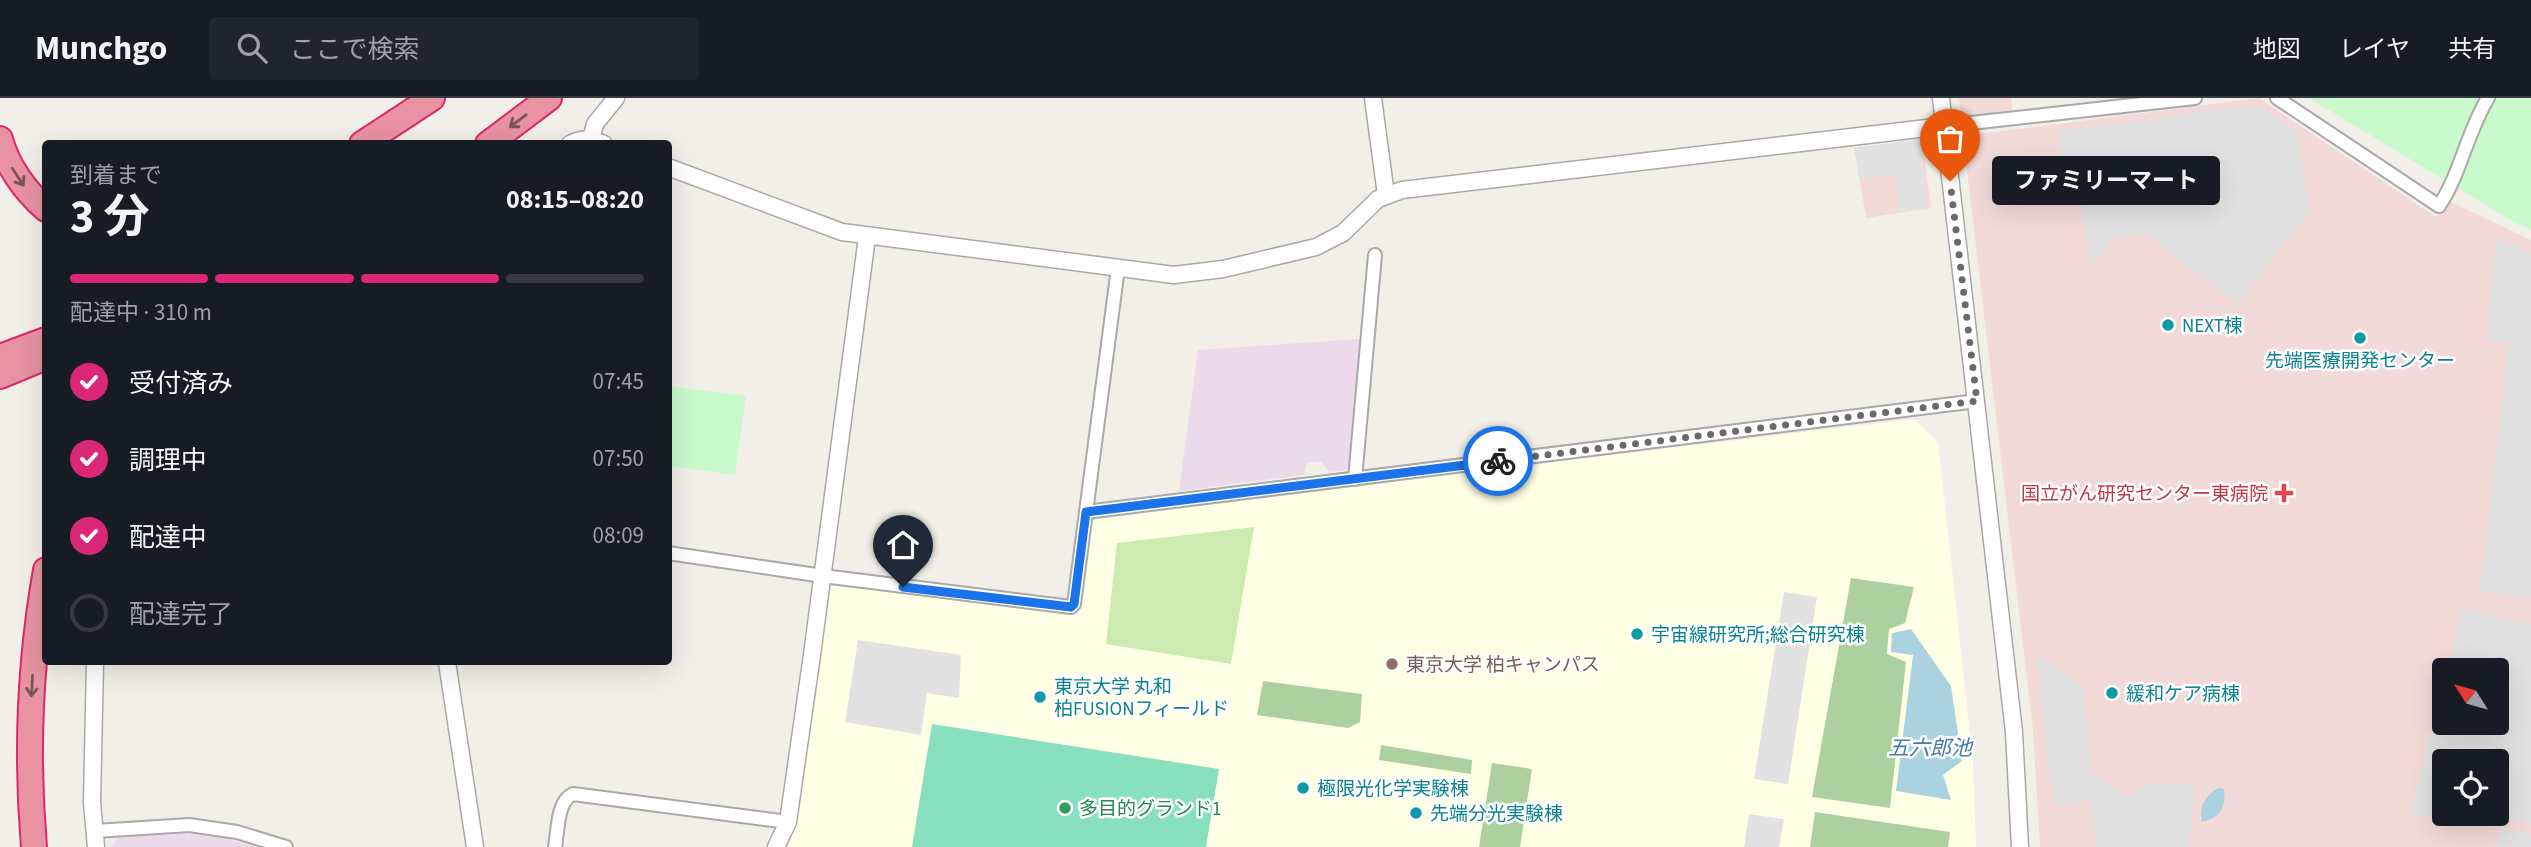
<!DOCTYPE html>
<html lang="ja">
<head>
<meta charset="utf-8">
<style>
	body { margin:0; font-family:"Source Sans 3","Noto Sans JP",sans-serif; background:#20242c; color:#f1f3f6; height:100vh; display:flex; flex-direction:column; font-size:26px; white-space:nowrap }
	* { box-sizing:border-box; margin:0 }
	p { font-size:23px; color:#9ea1a6 }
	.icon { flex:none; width:38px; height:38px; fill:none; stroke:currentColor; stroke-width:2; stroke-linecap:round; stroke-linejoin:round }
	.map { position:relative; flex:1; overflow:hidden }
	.panel { position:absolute; left:42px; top:42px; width:630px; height:525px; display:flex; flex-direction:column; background:#171b24; border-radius:7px; box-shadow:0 7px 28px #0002 }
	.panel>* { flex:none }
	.needle { width:46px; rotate:307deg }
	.buttons { position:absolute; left:2432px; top:560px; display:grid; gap:14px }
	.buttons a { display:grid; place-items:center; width:77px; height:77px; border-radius:7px; background:#171b24; box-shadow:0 7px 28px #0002; font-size:35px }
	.pin { position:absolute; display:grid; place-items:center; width:60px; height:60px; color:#fff; margin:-72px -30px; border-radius:50% 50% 50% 0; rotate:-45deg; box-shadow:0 0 7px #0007 }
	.pin .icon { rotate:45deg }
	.courier { position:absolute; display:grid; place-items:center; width:70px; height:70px; margin:-35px; border:5px solid #1a73e8; border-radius:50%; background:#fff; color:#222; box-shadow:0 2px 9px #0007 }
	.bubble { position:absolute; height:49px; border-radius:7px; background:#171b24; box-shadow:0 7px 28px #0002; font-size:23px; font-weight:700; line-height:49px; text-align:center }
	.head em { font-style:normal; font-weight:700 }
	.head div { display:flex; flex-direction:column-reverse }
	.head { display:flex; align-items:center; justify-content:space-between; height:119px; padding:0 28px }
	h1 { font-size:46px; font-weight:700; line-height:52px }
	.bar { display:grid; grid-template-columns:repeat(4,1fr); gap:10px 7px; align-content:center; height:84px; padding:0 28px }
	.bar i { height:9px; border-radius:5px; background:#363941 }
	.bar .active { background:#db2777 }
	.bar p { grid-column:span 4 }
	ol { padding:0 28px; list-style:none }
	li { display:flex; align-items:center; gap:21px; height:77px }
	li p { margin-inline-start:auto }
	li .icon { padding:7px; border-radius:50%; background:#db2777; color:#fff; stroke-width:4 }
	li:last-child { color:#9ea1a6 }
	li i { width:38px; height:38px; border:4px solid #363941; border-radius:50% }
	header { display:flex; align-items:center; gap:42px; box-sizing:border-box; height:98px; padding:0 35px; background:#171b24; border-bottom:2px solid #363941 }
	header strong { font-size:33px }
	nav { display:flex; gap:38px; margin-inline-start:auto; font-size:24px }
	.search { width:490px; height:63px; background:#20242c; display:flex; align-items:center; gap:18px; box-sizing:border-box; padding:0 24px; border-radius:7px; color:#9ea1a6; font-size:26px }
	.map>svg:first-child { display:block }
	.commercial { fill:#f2dad9; fill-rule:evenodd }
	.industrial { fill:#ebdbe8 }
	.education { fill:#ffffe5 }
	.grass { fill:#cdebb0 }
	.forest { fill:#add19e }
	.park { fill:#c8facc }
	.pitch { fill:#88e0be }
	.parking { fill:#e2e2e2 }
	.water { fill:#aad3df }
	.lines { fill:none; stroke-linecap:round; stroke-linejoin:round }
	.minor-casing { stroke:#a9a9a9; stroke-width:16 }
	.tertiary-casing { stroke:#a9a9a9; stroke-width:19 }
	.motorway-casing { stroke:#dc2a67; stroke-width:28 }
	.minor { stroke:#fff; stroke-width:12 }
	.tertiary { stroke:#fff; stroke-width:16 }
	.motorway { stroke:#e892a2; stroke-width:24 }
	.oneway { stroke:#7b545c }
	.done { stroke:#6b6a68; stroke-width:7; stroke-dasharray:0 12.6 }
	.route { stroke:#1a73e8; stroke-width:9 }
	.culture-dot { fill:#0f9aa8; stroke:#fff; stroke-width:2.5 }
	.health-dot { fill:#e0444e; stroke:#fff; stroke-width:2.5 }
	.education-dot { fill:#8d6e63; stroke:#fff; stroke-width:2.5 }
	.leisure-dot { fill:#2e9e5b; stroke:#fff; stroke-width:2.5 }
	.labels { text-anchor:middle; stroke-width:5; stroke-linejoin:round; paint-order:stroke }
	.culture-label { font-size:19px; fill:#0d838f; stroke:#fff; text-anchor:start }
	.health-label { font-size:19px; fill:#be3a42; stroke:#fff; text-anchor:end }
	.education-label { font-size:19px; fill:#785e54; stroke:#fff; text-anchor:start }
	.leisure-label { font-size:19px; fill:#27864d; stroke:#fff; text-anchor:start }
	.water-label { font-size:21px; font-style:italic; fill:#4a7aab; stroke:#fff }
</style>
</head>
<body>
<header>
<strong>Munchgo</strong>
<div class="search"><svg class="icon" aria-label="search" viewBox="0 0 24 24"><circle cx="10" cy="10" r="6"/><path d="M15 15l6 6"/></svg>ここで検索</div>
<nav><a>地図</a><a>レイヤ</a><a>共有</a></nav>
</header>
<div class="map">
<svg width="2531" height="749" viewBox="0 0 2531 749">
	<rect width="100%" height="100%" fill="#f2efe9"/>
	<path class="commercial" d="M1959 0H2011L2013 17 1962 23Z
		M2259 0 2436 119 2447 102 2531 142V749H2040L2033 632 1963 38ZM2445 572H2497V625H2445ZM2445 663H2497V716H2445Z
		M1922 41 1931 110 1866 120 1854 50Z"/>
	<path class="industrial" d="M1360 241 1352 366 1348 372 1329 374 1321 363 1307 365 1304 377 1179 393 1198 252Z
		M164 734 221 739 256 749H111L120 737Z"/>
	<path class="education" d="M1914 321 1938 344 1973 663 1976 749H784L790 742 799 714 828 492 833 487 1078 517 1089 427 1093 422 1278 397Z"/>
	<path class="grass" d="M1254 429 1231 566 1106 546 1117 445Z"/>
	<path class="forest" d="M1851 480 1914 489 1905 525 1889 531 1887 556 1906 564 1890 710 1812 699Z
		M1263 583 1362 596 1360 624 1348 630 1257 617Z
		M1381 647 1472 662 1471 676 1379 662Z
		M1492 665 1532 671 1520 749H1479Z
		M1815 714 1950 734 1948 749H1810Z"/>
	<path class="park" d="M2309 0H2531V131L2517 126Z
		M669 288 746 298 735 377 669 368Z"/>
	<path class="pitch" d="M932 626 1219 671 1206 749H912Z"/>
	<path class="parking" d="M2258 7 2298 35 2309 113 2238 206 2145 135 2113 140 2095 164H2089L2077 81 2063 83 2059 33Z
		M1920 42 1928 111 1900 114 1894 76 1859 81 1856 50Z
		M2497 141 2531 156V500L2480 494 2509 245 2486 242Z
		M1784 494 1817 499 1788 686 1754 681Z
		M2463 511 2531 526V726L2490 716H2497V663H2445V716H2474L2471 729 2410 714 2445 579V625H2497V572H2447Z
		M858 542 961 557 959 600 927 595 921 637 845 624Z
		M2037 562H2048L2083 589 2092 674 2122 697 2134 698 2146 685 2194 687 2190 749H2098L2091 702 2054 707Z
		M1749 716 1784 721 1779 749H1744Z
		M2502 729 2531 737V749H2496Z"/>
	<path class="water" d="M1911 531 1951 588 1962 663 1943 677 1951 702 1896 693 1913 557 1891 554 1892 535Z
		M2218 690 2224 691C2226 709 2221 720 2202 724 2198 709 2206 698 2218 690Z"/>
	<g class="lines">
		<defs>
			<path id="minor" d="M2277 0 2439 108C2461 75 2467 34 2488 0
				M1944 28 2195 0
				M1355 381 1375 157
				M1086 414 1118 170
				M668 455 823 478 1071 509 1074 506 1086 414 1977 303
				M95 733 189 727 237 734 286 749
				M555 749C558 733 557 703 573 696L788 724"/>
			<path id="tertiary" d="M1373 0 1386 97
				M1941 0 2014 634 2020 749
				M591 41 595 26 616 0
				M570 46C582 39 592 41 604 46
				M668 69 842 134 1174 177 1223 171 1316 149 1343 135 1378 101 1402 92 1944 28
				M95 564 92 704 96 749
				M447 564 475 749
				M776 749 788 724 812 557 867 139"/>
			<path id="motorway" d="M0 41C7 68 25 93 46 111
				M362 46 432 0
				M488 46 549 0
				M0 259 46 242
				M0 278 46 259
				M34 749C26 657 30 563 46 472"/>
		</defs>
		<use href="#minor" class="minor-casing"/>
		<use href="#tertiary" class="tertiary-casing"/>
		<use href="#motorway" class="motorway-casing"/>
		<use href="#minor" class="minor"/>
		<use href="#tertiary" class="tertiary"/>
		<use href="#motorway" class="motorway"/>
	</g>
	<defs><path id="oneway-shaft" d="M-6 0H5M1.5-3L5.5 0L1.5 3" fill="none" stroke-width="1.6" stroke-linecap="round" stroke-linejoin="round" transform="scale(1.75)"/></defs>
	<g class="oneway">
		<use href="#oneway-shaft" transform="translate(518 23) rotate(143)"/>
		<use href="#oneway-shaft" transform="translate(18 79) rotate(57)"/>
		<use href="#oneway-shaft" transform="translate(32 588) rotate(93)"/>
	</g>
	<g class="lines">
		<path class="done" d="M1498 363 1977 303 1950 83"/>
		<path class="route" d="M903 489 1071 509 1074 506 1086 414 1498 363"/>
	</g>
	<g class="culture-dot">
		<circle cx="2168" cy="227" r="7"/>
		<circle cx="2360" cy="240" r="7"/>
		<circle cx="1637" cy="536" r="7"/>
		<circle cx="2112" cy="595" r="7"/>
		<circle cx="1040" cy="599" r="7"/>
		<circle cx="1303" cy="690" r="7"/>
		<circle cx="1416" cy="715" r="7"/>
	</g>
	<path class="health-dot" d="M2280.5 384.5h7v7h7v7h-7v7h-7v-7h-7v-7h7z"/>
	<circle class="education-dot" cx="1392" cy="566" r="7"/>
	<circle class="leisure-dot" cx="1065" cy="710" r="7"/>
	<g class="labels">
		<g class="culture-label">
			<text x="2182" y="234">NEXT棟</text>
			<text x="2360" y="269" text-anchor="middle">先端医療開発センター</text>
			<text x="1651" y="543">宇宙線研究所;総合研究棟</text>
			<text x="1054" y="595">東京大学 丸和<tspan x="1054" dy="22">柏FUSIONフィールド</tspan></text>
			<text x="2126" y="602">緩和ケア病棟</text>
			<text x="1317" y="697">極限光化学実験棟</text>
			<text x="1430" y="722">先端分光実験棟</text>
		</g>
		<g class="health-label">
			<text x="2268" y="402">国立がん研究センター東病院</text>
		</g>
		<g class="education-label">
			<text x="1406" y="573">東京大学 柏キャンパス</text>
		</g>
		<g class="leisure-label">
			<text x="1079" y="717">多目的グランド1</text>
		</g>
		<g class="water-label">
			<text x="1930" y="657">五六郎池</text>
		</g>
	</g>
</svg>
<div class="buttons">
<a><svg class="needle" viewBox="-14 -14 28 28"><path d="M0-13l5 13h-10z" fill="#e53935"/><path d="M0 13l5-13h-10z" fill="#9ea1a6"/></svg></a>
<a><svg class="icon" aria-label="locate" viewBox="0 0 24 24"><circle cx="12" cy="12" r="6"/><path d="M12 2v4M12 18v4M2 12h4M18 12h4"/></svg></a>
</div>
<div class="pin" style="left:1950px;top:83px;background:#ea580c"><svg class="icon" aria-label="bag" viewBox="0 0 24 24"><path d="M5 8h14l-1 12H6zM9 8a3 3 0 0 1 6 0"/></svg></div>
<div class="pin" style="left:903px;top:489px;background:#1f2937"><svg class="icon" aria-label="home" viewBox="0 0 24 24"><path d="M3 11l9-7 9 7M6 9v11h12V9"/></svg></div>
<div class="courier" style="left:1498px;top:363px"><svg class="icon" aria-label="bike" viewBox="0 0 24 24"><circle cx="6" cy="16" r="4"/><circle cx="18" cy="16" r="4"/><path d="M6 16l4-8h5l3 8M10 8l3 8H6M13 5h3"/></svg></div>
<div class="bubble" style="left:1992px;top:58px;width:228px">ファミリーマート</div>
<section class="panel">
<div class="head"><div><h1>3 分</h1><p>到着まで</p></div><em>08:15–08:20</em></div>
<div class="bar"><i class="active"></i><i class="active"></i><i class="active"></i><i></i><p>配達中 · 310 m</p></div>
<ol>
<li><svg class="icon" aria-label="check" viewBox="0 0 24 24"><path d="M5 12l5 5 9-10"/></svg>受付済み<p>07:45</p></li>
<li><svg class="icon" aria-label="check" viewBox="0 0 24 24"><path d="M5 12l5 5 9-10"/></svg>調理中<p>07:50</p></li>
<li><svg class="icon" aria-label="check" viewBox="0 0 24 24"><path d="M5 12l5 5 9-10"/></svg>配達中<p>08:09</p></li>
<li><i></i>配達完了</li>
</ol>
</section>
</div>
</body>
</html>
